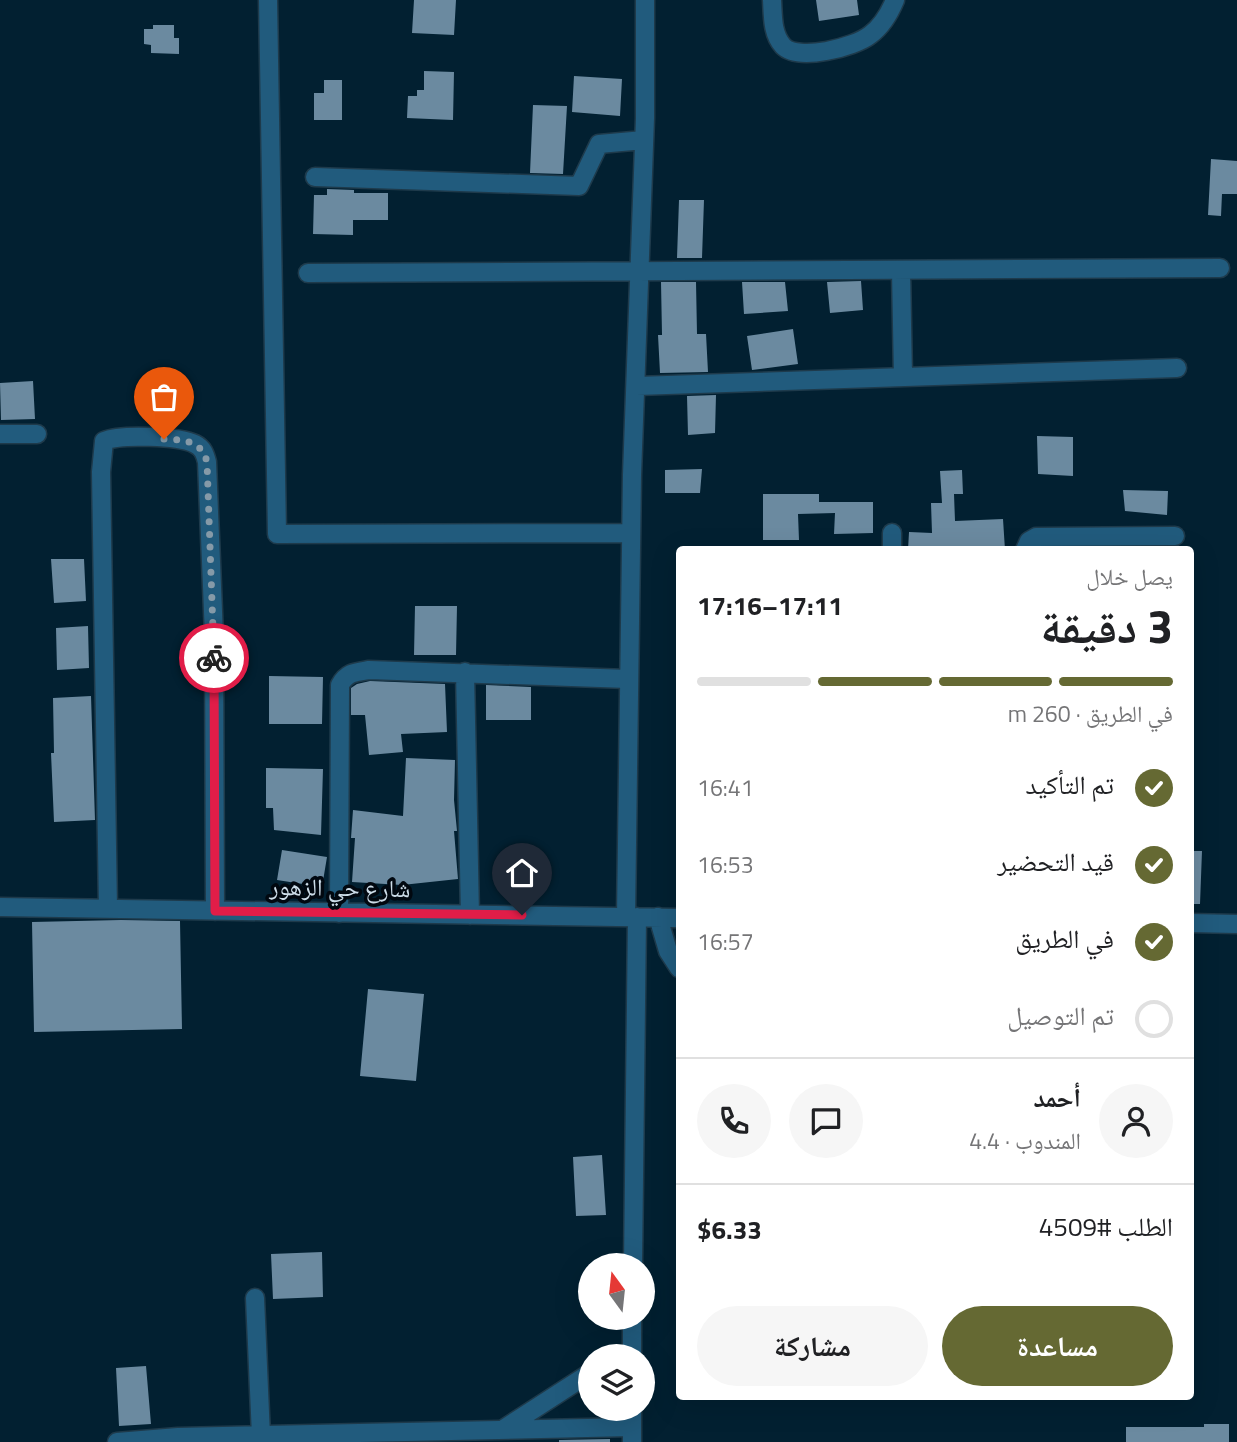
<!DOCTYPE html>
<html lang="ar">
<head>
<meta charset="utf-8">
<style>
	body { margin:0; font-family:"Titillium Web","Noto Naskh Arabic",sans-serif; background:#f6f6f6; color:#202124; direction:rtl; height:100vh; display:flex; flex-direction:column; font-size:26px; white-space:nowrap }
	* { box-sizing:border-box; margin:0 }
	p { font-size:23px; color:#757577 }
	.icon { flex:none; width:38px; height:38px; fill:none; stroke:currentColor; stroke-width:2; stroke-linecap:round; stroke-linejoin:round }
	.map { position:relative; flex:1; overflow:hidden; direction:ltr }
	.side { position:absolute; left:676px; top:546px; width:518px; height:854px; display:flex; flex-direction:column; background:#fff; border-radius:7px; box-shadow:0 7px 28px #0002; direction:rtl }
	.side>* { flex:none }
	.needle { width:46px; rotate:345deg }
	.tools { position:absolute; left:578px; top:1253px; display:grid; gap:14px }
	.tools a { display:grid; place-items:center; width:77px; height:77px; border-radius:50%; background:#fff; box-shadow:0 7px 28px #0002; font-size:35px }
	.pin { position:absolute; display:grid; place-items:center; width:60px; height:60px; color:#fff; margin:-72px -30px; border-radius:50% 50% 50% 0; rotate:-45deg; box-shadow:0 0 7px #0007 }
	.pin .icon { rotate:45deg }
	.courier { position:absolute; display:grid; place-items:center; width:70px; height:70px; margin:-35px; border:5px solid #e11d48; border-radius:50%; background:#fff; color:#222; box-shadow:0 2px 9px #0007 }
	.headline em { font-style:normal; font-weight:700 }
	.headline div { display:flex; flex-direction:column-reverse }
	.headline { display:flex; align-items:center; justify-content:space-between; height:119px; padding:0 21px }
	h1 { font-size:46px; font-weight:700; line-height:52px }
	.bar { display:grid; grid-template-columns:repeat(4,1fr); gap:10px 7px; align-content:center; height:84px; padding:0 21px }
	.bar i { height:9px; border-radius:5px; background:#e0e0e0 }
	.bar .active { background:#656933 }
	.bar p { grid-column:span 4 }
	.line { display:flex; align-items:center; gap:18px; padding:0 21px; border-top:2px solid #e0e0e0 }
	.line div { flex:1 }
	.round { display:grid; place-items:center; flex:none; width:74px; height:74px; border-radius:37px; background:#f6f6f6 }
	ol { padding:0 21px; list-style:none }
	li { display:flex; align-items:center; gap:21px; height:77px }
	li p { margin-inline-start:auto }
	li .icon { padding:7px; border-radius:50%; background:#656933; color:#fff; stroke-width:4 }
	li:last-child { color:#757577 }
	li i { width:38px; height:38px; border:4px solid #e0e0e0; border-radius:50% }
	.action { display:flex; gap:14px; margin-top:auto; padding:14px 21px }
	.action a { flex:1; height:80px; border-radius:42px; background:#656933; color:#fff; font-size:28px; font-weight:700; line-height:80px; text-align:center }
	.action a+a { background:#f6f6f6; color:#202124 }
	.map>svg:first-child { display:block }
	.building { fill:#6b8aa0 }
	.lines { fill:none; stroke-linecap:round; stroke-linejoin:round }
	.minor-casing { stroke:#1e3a4b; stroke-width:21 }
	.minor { stroke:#215b7d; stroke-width:18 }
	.done { stroke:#859aa8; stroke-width:7; stroke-dasharray:0 12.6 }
	.route { stroke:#e11d48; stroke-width:9 }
	.labels { text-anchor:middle; stroke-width:7; stroke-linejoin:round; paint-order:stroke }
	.street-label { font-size:24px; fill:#ccdce8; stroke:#010810 }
</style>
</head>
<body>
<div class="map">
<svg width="1237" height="1442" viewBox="0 0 1237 1442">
	<rect width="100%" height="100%" fill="#022031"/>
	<path class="building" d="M414 0H456L454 35 412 33Z
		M816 0H857L859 15 819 21Z
		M153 25H174V38H179V54L151 53V45L144 44V29H153Z
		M424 71 454 72 453 120 407 118 408 96H417V90H424Z
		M574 76 622 79 620 116 572 112Z
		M324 80H342V120H314V93H324Z
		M533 105 567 106 563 174 530 173Z
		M1211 159 1237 161V194H1222L1221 216 1208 215Z
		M327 189 354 190V193H388V220H353V235L313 234 314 195H327Z
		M679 200H704L702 258H677Z
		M861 281 863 310 830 313 827 282Z
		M661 282H696L697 334H706L708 372 660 373 658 335H662Z
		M742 282H785L788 311 744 314Z
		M793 329 798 364 752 370 747 336Z
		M33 381 35 419 1 420 0 383Z
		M716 395 715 433 688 435 687 396Z
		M1037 436 1073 437V476L1038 474Z
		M702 469 700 493H665V470Z
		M962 470 963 494H954L955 521 1003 519 1005 550H908L909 532 932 533 931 503H942L940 471Z
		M1123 490 1168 491 1167 515 1125 511Z
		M763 494H819V502H873V533L834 534 835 513 798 514 799 540H763Z
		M51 559H84L86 601 54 603Z
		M415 606H457L456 655H414Z
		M88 626 89 668 57 670 56 628Z
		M269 676 323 677 322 724H269Z
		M370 681 445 684 447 732 401 734 403 752 369 755 365 715H351V688L357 684Z
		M486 685 531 687V720H486Z
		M91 696 95 820 54 822 51 753H54L53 698Z
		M406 758 455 760 454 800 457 831H454L458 879 402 885 352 882 355 838H351L353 810 403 816Z
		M266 768 323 769 321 835 274 830 273 808H266Z
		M282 850 327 857 322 887 277 880Z
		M1190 851H1202L1200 904H1190Z
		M121 920 180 921 182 1029 34 1032 32 922Z
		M368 989 424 994 416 1081 360 1076Z
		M602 1155 606 1215 576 1216 573 1157Z
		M322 1252 323 1297 273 1299 271 1254Z
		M146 1366 151 1424 119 1426 116 1368Z
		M1204 1424H1229V1442H1126V1427H1204Z
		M610 1439V1442H559V1440Z"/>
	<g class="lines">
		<defs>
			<path id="minor" d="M268 0 277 534 631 533
				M772 0C773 16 772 34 783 46 798 62 855 47 870 35 881 27 890 12 895 0
				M315 177 579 186 599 144 644 140
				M901 271 903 377
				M308 273 1220 268
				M637 386 1177 368
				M0 434H37
				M892 550V533
				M1025 550 1029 541 1036 537 1175 536
				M465 672 470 915
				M0 907 679 918
				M108 909 101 472 104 441C120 434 179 436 195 444 203 448 205 454 207 462L214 636 215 911
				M339 913 340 685C347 672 356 672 369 670L628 679
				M626 917 632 475 645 118V0
				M658 917 668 951 679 968
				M1190 923 1237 924
				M633 1265 637 917
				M255 1298 261 1436
				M632 1356V1318
				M632 1409V1442
				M505 1428 590 1373
				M117 1442 178 1437 632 1427"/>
		</defs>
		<use href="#minor" class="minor-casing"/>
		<use href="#minor" class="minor"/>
	</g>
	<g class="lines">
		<path class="done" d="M164 439C185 440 201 440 207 462L214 658"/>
		<path class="route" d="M214 658 215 911 522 915"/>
	</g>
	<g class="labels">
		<g class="street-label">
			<text transform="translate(340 888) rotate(1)" y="8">شارع حي الزهور</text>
		</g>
	</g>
</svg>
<div class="tools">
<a><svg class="needle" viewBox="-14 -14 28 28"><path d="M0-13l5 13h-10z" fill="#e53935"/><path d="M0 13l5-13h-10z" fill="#757577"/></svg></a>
<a><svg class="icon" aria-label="layers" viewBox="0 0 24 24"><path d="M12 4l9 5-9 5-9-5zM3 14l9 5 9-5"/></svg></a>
</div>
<div class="pin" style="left:164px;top:439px;background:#ea580c"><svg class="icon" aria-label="bag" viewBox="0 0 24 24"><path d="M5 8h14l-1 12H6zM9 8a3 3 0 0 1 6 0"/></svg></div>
<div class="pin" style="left:522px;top:915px;background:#1f2937"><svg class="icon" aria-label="home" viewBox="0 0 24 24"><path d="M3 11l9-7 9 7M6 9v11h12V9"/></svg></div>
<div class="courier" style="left:214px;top:658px"><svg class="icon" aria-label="bike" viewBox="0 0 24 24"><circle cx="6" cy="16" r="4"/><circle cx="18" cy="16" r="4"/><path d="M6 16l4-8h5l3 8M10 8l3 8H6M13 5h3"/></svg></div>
<section class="side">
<div class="headline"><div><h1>3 دقيقة</h1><p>يصل خلال</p></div><em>17:11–17:16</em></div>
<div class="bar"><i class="active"></i><i class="active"></i><i class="active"></i><i></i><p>في الطريق · 260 m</p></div>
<ol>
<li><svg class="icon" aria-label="check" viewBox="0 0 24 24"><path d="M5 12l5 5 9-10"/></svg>تم التأكيد<p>16:41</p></li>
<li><svg class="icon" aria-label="check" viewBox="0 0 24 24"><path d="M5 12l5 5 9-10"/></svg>قيد التحضير<p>16:53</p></li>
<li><svg class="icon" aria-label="check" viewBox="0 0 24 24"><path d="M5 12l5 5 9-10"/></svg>في الطريق<p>16:57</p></li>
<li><i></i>تم التوصيل</li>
</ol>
<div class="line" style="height:126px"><a class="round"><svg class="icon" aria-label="person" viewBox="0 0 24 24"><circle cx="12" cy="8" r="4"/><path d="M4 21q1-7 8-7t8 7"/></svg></a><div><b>أحمد</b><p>المندوب · 4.4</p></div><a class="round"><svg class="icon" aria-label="chat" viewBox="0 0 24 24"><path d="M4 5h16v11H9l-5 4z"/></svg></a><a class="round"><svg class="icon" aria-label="phone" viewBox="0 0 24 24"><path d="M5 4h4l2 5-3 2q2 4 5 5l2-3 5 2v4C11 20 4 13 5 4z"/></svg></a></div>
<div class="line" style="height:91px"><div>الطلب #4509</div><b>$6.33</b></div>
<div class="action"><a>مساعدة</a><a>مشاركة</a></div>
</section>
</div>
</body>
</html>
